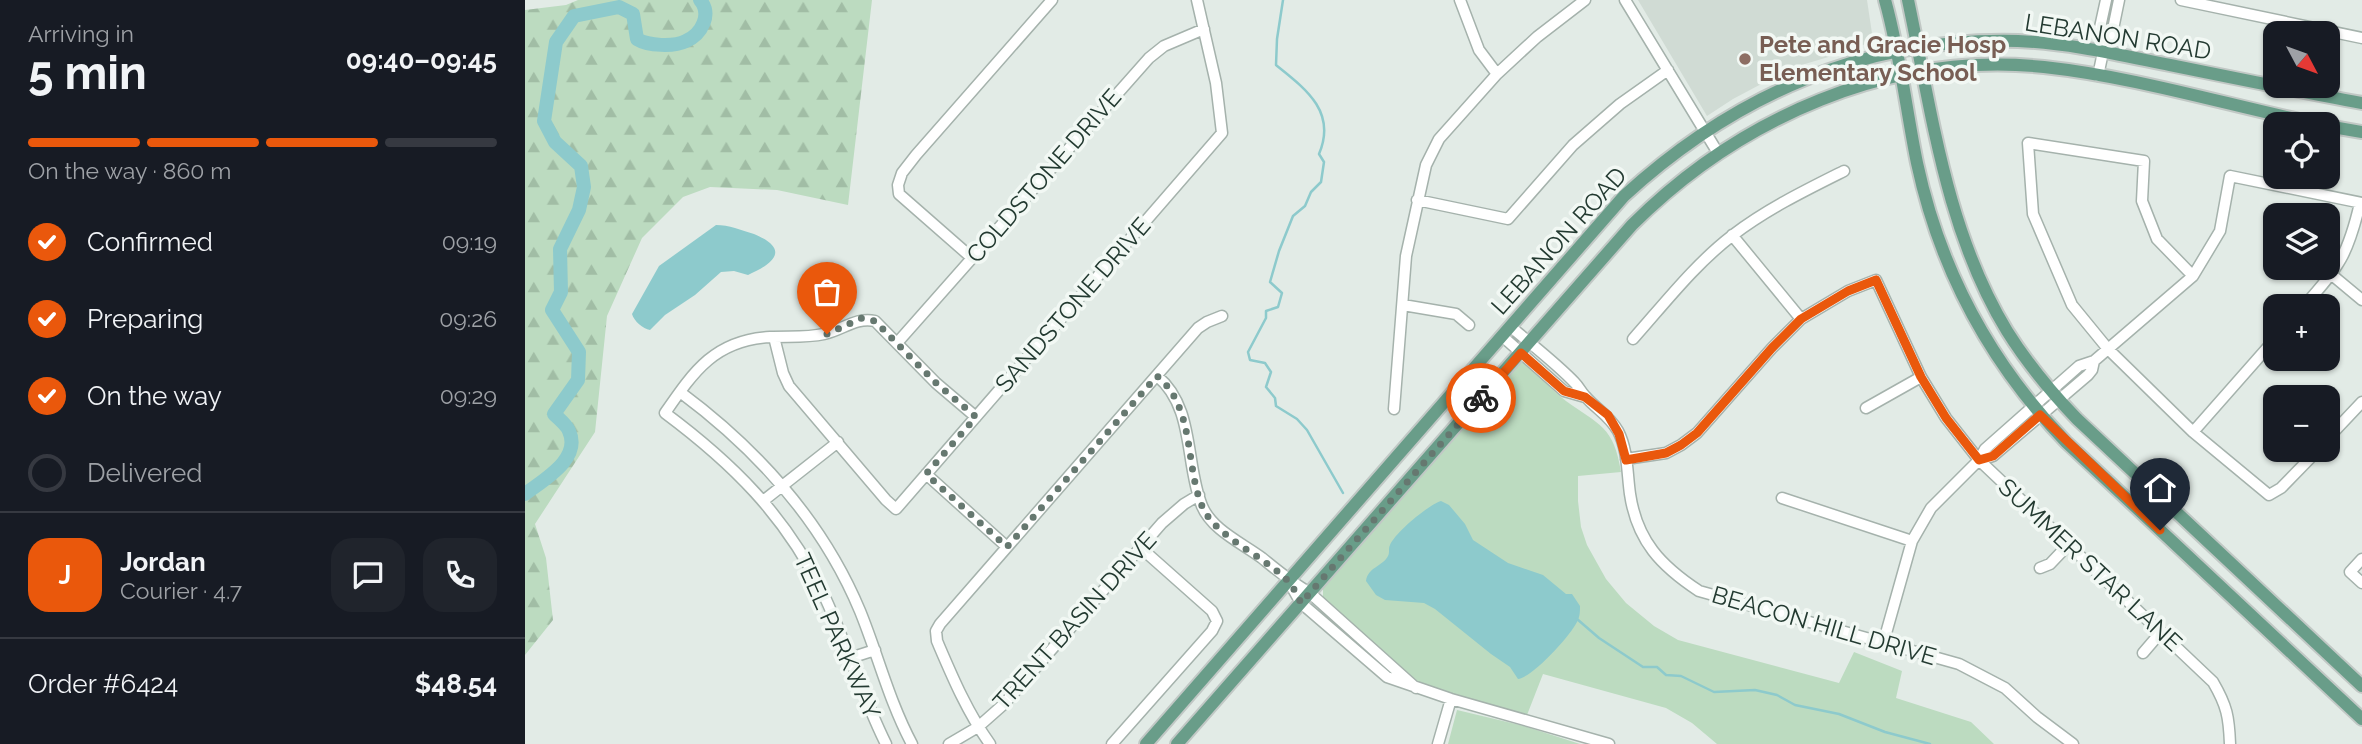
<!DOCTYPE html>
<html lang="en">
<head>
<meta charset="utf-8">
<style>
	body { margin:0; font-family:Raleway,sans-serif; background:#20242c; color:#f1f3f6; height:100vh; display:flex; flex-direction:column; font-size:26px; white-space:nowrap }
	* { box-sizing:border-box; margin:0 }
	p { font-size:23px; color:#9ea1a6 }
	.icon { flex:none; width:38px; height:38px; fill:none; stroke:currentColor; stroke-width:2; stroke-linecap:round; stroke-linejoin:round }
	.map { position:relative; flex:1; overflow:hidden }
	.side { display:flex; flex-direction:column; background:#171b24; width:525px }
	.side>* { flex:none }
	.needle { width:46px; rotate:131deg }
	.tools { position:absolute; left:1738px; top:21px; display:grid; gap:14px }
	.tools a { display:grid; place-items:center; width:77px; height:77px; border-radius:14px; background:#171b24; box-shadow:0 2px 5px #0004; font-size:35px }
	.pin { position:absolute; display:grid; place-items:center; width:60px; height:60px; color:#fff; margin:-72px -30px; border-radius:50% 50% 50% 0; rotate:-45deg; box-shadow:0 0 7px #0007 }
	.pin .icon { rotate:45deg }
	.courier { position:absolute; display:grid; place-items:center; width:70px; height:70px; margin:-35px; border:5px solid #ea580c; border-radius:50%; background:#fff; color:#222; box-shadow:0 2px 9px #0007 }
	.headline em { font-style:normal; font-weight:700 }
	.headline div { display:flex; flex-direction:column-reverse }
	.headline { display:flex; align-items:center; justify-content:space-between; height:119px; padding:0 28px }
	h1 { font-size:46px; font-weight:700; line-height:52px }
	.bar { display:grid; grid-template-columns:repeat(4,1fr); gap:10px 7px; align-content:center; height:84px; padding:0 28px }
	.bar i { height:9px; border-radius:5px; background:#363941 }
	.bar .active { background:#ea580c }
	.bar p { grid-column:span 4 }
	.line { display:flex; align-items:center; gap:18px; padding:0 28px; border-top:2px solid #363941 }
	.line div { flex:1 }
	.round { display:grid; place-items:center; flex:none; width:74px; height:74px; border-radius:21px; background:#20242c }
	ol { padding:0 28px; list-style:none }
	li { display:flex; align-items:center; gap:21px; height:77px }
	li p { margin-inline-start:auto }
	li .icon { padding:7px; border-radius:50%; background:#ea580c; color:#fff; stroke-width:4 }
	li:last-child { color:#9ea1a6 }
	li i { width:38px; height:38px; border:4px solid #363941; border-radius:50% }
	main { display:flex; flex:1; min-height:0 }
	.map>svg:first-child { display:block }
	.built { fill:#d0dbd4 }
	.forest { fill:url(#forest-firs) }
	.park { fill:#bcdbc0 }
	.water { fill:#8dcacc }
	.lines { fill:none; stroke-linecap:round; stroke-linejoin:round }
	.stream { stroke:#8dcacc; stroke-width:2.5 }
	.river { stroke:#8dcacc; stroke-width:14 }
	.minor-casing { stroke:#a5b2ac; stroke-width:13 }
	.major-casing { stroke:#c1c8c5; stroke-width:16 }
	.minor { stroke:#fff; stroke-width:10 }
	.major { stroke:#699d89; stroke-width:12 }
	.done { stroke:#667870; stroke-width:7; stroke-dasharray:0 12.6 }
	.route { stroke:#ea580c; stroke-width:9 }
	.education-dot { fill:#8d6e63; stroke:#f2f8f4; stroke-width:2.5 }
	.labels { text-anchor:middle; stroke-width:7; stroke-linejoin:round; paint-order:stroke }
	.street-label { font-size:24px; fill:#233a31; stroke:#f2f8f4 }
	.education-label { font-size:24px; font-weight:bold; fill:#785e54; stroke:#f2f8f4; text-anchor:start }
</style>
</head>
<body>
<main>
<section class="side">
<div class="headline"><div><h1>5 min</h1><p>Arriving in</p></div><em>09:40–09:45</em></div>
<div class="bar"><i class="active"></i><i class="active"></i><i class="active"></i><i></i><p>On the way · 860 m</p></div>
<ol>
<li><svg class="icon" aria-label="check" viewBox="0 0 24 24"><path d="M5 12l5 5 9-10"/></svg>Confirmed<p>09:19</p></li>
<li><svg class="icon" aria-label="check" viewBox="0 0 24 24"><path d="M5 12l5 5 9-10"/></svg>Preparing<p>09:26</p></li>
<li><svg class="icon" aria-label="check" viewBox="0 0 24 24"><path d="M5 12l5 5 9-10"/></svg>On the way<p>09:29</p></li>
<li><i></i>Delivered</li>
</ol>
<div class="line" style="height:126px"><b class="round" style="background:#ea580c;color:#fff">J</b><div><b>Jordan</b><p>Courier · 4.7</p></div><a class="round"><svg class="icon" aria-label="chat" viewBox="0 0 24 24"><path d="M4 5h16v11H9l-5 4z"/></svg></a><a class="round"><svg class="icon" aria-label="phone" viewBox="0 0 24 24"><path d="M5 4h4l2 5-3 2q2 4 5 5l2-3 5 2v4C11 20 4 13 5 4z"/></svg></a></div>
<div class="line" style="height:91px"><div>Order #6424</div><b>$48.54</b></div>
</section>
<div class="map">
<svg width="1837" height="744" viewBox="0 0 1837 744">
	<defs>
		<pattern id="forest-firs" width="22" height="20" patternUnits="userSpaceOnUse" patternTransform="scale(1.75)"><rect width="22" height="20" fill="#bcdbc0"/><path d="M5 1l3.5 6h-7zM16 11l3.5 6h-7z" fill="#a1bda5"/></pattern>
	</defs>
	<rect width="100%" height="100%" fill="#e2ebe6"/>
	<path class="built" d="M1113 0H1342L1348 40 1330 49 1280 64 1264 73 1240 82 1208 99 1182 116Z"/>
	<path class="forest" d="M53 0H347L323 205 252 190 185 187 158 197 117 238 82 316 70 432 10 524 21 558 28 620 0 655V10L41 5Z"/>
	<path class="park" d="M994 363H1000C1014 376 1027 390 1041 401 1074 425 1089 426 1096 472L1053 476V501L1056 527 1062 545 1081 579 1101 603 1129 626 1153 640 1314 683 1329 652 1377 671 1371 698 1446 722 1469 744H1192L1167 723 1141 708 1018 674 1002 715 925 695 891 682 798 597V587Z
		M932 710 999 726 1055 744H923Z"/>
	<path class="water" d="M191 225C204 225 216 230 229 234 265 249 250 263 223 275L209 271 196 272 170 295 140 315 125 330C118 329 109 321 107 314L134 266Z
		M916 501 924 505 940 524 948 540 983 563 1018 575 1041 594H1047L1055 606C1055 611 1055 617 1052 622 1045 636 1008 677 993 679L985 667 966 654 910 609 899 603 860 600 851 595 841 581C843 567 857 567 863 556 865 552 863 549 865 545 870 533 903 505 916 501Z"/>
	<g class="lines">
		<path class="stream" d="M758 0 752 39 751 65C781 89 812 112 794 154L799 162 796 182 786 192 780 206 768 216 754 251 745 282 757 293 753 307 741 311V318L723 352 725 360 740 363 746 372 741 387 750 398 751 406 772 419 782 430 818 493
			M1052 619 1074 638 1118 667H1132L1141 675 1156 676 1189 692 1230 690 1252 695 1270 705 1314 714 1360 732 1405 744"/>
		<path class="river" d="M0 494C18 480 57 459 44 431 42 425 34 419 29 414L53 380 54 352 27 310 36 292 35 249 54 210 59 187 56 166 30 142 19 121 31 42 49 16 94 7 108 14 112 39C123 46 149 47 161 41 177 34 187 14 175 0"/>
		<defs>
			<path id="minor" d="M935 0 954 50 972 74
				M1100 0 1193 153
				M1656 0 1837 38
				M1578 51 1574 32 1581 0
				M1573 76 1578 52 1587 34 1594 0
				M892 200 983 219 1048 145 1095 104 1143 70
				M1207 235 1276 319
				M447 258 374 194 373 185 377 173 391 155 527 0
				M1807 275 1837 300
				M1668 276 1632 239 1617 201 1619 161 1503 143 1508 214 1547 305 1583 349 1668 432 1744 495 1756 488 1793 450
				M878 305 931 314 944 325
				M1779 306C1814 267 1823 255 1835 203
				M986 327C1007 345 1031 363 1050 383 1054 387 1056 392 1060 396 1072 410 1083 414 1093 431 1103 450 1102 473 1105 494 1112 541 1136 566 1174 591L1434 664 1480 688 1512 717 1548 744
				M977 336 1039 391 1060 397
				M249 337 258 373 264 386 361 500 371 509 697 133 691 83 672 0
				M1108 339C1140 303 1170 264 1208 235 1242 209 1281 190 1319 171
				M372 343 624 58 639 46 679 29
				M632 376C670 407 660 465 677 506 687 530 717 543 737 558 753 571 767 583 785 593L891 688
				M155 392C233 450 297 520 335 611 353 655 364 701 387 744
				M1341 408 1396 377
				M869 409 881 256 901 165 914 139 972 74 1012 37 1060 0
				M1668 432 1750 339
				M1802 439 1837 402
				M1101 459 1141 453 1156 445 1172 433 1247 348 1276 319 1323 291 1351 280 1396 377 1421 418 1454 460 1688 682C1702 706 1704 717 1705 744
				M1454 460 1468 456 1563 375 1567 370 1569 361
				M401 474 482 547
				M1257 498 1387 541
				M238 501 313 442
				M1837 559 1825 572 1837 583
				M1515 568 1525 564 1544 544
				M764 582 776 603 862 677 926 699 1084 744
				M1358 644 1387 541 1406 508 1454 460 1460 449 1554 366 1569 361 1668 276 1695 231 1705 176 1837 203
				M1618 653 1636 632
				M325 658 350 650
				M361 744C336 694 321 641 297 591 260 515 207 463 140 413 169 371 190 340 245 337 264 336 281 338 299 334 318 330 330 317 350 321L411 383 451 417
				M424 744 453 727 479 704 637 523 659 504 674 495
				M465 744C442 712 427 676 412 641L411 631 415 624 673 328 682 322 697 316
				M587 744 687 631 692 621 687 611 616 548
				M913 744 926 699"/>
			<path id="major" d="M1360 0C1375 53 1381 109 1392 163 1415 270 1465 363 1541 442L1837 719
				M1383 0C1407 113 1421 231 1482 331 1502 363 1526 392 1552 419L1837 686
				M1802 126 1837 132
				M621 744 1099 196C1209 95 1341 37 1493 41 1544 43 1595 55 1645 65 1709 78 1773 91 1837 103
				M652 744 1107 225C1214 118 1365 51 1519 67 1611 77 1702 105 1793 124"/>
		</defs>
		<use href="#minor" class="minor-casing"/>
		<use href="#major" class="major-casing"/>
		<use href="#minor" class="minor"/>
		<use href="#major" class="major"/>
	</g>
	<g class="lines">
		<path class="done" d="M302 334 337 318 350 321 411 383 451 417 401 474 482 547 632 376C670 407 660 465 677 506 690 537 739 556 762 580 768 586 772 595 776 603L956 398"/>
		<path class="route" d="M956 398 996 353 1039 391 1060 397 1083 415 1094 434 1101 460 1141 453 1156 445 1172 433 1247 348 1276 319 1323 291 1351 280 1396 377 1421 418 1454 460 1468 456 1515 415 1635 530"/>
	</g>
	<circle class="education-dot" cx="1220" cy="59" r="7"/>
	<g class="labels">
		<g class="street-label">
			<text transform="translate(1593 37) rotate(9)" y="8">LEBANON ROAD</text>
			<text transform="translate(519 176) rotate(-49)" y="8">COLDSTONE DRIVE</text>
			<text transform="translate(1034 241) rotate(-48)" y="8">LEBANON ROAD</text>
			<text transform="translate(548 305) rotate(-49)" y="8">SANDSTONE DRIVE</text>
			<text transform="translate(1565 565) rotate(43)" y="8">SUMMER STAR LANE</text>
			<text transform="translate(550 621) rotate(-48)" y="8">TRENT BASIN DRIVE</text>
			<text transform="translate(1299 626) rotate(16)" y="8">BEACON HILL DRIVE</text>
			<text transform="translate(312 636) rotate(66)" y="8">TEEL PARKWAY</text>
		</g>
		<g class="education-label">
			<text x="1234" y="53">Pete and Gracie Hosp<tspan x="1234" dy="28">Elementary School</tspan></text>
		</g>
	</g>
</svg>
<div class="tools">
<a><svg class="needle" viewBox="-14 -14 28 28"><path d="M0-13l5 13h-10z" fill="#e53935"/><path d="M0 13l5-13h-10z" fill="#9ea1a6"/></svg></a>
<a><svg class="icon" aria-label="locate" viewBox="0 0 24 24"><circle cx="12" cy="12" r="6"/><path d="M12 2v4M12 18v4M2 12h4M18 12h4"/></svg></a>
<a><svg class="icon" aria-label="layers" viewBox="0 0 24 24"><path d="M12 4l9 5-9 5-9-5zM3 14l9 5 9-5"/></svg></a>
<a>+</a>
<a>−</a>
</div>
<div class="pin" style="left:302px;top:334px;background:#ea580c"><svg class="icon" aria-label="bag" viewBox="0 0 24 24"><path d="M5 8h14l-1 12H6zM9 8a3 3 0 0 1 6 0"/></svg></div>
<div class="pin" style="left:1635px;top:530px;background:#1f2937"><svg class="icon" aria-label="home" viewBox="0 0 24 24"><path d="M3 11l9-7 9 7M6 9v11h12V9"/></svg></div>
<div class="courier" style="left:956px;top:398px"><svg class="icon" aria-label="bike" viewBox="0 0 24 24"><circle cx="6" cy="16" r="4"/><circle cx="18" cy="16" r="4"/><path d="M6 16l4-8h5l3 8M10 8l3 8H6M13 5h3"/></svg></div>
</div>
</main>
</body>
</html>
